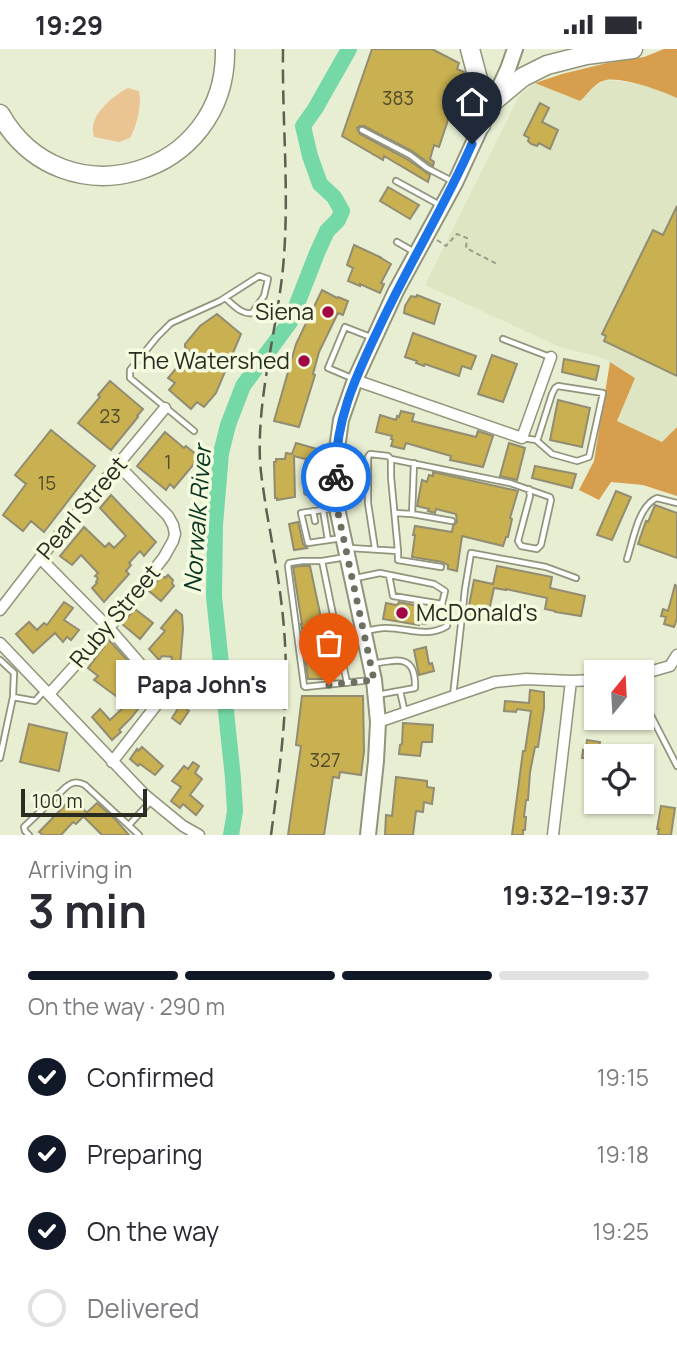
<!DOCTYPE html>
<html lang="en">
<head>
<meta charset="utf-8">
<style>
	body { margin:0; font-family:Manrope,sans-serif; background:#f7f7f7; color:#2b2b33; height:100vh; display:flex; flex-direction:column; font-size:26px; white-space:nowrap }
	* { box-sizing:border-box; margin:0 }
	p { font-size:23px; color:#7c7c81 }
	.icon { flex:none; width:38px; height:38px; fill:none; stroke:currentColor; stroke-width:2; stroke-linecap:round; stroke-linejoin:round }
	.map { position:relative; height:786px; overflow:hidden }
	.panel { display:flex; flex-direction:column; background:#fff; flex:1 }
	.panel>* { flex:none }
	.needle { width:46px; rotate:18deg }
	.tools { position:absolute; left:584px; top:611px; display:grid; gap:14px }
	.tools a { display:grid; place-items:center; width:70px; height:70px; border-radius:0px; background:#fff; box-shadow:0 2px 5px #0004; font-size:35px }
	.scale { position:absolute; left:21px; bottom:18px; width:126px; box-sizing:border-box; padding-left:7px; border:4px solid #2a2c22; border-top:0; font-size:19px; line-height:24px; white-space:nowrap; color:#2a2c22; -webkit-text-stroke:5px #f5fbdf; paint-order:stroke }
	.pin { position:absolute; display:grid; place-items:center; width:60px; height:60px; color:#fff; margin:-72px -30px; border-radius:50% 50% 50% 0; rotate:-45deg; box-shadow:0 0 7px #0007 }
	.pin .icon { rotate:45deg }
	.courier { position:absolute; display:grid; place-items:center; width:70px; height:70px; margin:-35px; border:5px solid #1a73e8; border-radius:50%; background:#fff; color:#222; box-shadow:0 2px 9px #0007 }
	.bubble { position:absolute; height:49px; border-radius:0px; background:#fff; box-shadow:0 2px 5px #0004; font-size:23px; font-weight:700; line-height:49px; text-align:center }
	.summary em { font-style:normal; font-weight:700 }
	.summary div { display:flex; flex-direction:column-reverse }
	.summary { display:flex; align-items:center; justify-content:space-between; height:119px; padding:0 28px }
	h1 { font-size:46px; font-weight:700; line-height:52px }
	.bar { display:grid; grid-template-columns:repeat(4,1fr); gap:10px 7px; align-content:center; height:84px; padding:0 28px }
	.bar i { height:9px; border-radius:5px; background:#e1e1e2 }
	.bar .current { background:#111827 }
	.bar p { grid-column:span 4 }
	ol { padding:0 28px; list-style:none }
	li { display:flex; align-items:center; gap:21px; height:77px }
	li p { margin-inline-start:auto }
	li .icon { padding:7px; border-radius:50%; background:#111827; color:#fff; stroke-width:4 }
	li:last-child { color:#7c7c81 }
	li i { width:38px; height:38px; border:4px solid #e1e1e2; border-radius:50% }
	.status { display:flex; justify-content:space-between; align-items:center; height:49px; padding:0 35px; background:#fff; direction:ltr }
	.status svg { height:19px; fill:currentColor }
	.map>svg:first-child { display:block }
	.built { fill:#dee5c2 }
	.green { fill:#ebc493 }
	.forest { fill:#d79e4e }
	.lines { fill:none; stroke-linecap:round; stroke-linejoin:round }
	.river { stroke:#75d8a7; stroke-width:16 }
	.building { fill:#c9b050; stroke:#928c72; stroke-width:2 }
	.service-casing { stroke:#90957b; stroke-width:8 }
	.minor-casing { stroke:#90957b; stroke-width:13 }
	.primary-casing { stroke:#90957b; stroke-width:18 }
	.motorway-casing { stroke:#90957b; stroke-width:21 }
	.path { stroke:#999d89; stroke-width:2; stroke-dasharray:5 3.5; stroke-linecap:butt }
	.service { stroke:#fff; stroke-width:4.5 }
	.minor { stroke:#fff; stroke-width:10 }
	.primary { stroke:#fff; stroke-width:14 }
	.motorway { stroke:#fff; stroke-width:18 }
	.rail { stroke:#5c5f51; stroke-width:2.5; stroke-dasharray:14 7; stroke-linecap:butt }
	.done { stroke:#6c7060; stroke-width:7; stroke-dasharray:0 12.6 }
	.route { stroke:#1a73e8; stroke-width:9 }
	.poi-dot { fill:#a10645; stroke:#f5fbdf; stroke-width:2.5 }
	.labels { text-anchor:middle; stroke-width:7; stroke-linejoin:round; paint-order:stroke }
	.number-label { font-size:19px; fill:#524d2e }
	.poi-label { font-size:23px; fill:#2a2c22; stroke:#f5fbdf; text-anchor:end }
	.street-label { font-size:23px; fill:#2a2c22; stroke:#f5fbdf }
	.water-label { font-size:24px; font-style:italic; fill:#083522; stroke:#f5fbdf }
</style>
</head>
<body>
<div class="status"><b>19:29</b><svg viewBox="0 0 49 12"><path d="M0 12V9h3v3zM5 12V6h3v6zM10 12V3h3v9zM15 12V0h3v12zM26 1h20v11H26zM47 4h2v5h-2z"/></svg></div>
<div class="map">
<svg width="677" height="786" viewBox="0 0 677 786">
	<rect width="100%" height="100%" fill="#e8eed2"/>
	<path class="built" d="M605 31 626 33 657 40 677 49V378L663 393 617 372 634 328 603 309 560 298 425 236 519 47 535 34 580 52 593 39Z"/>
	<path class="green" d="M128 39 139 42C142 56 137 76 130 89L119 93 94 88C87 68 111 48 128 39Z"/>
	<path class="forest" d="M664 0H677V49C661 42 624 28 606 31 596 32 588 45 580 52L535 34 562 25 607 14 644 8Z
		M610 313 635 329 617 372 662 393 677 378V447L643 436 611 433 599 451 579 441 594 412Z"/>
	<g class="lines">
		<path class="river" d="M231 786 235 762 233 729 214 548 215 476 221 404 228 376 243 337 290 273 317 204 327 182 338 171 342 162 334 148 320 135 310 107 303 77 315 60 349 0"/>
	</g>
	<path class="building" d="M372 0H432L459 14 457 20 464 23 439 98 434 96 430 110 434 113 433 117 412 102 364 77H360L357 79 360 85 407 110 430 126 428 133 384 107 383 111 342 87Z
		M540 54 549 59 542 73 558 81 550 100 539 94 537 97 531 95 528 92 529 89 524 86Z
		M388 138 419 156 410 170 380 152Z
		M677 157V327L604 292 606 287 602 285 653 181 663 186Z
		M354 196 382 209H381L391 215 381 234 384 235 380 244 360 235V237L348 232 353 219 347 216Z
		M322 241 337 249 338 248 348 252 343 266 338 264 319 303 313 325 315 326 299 378 274 372 296 295Z
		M417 246 440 255 434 275 404 264 405 257 411 247 416 248Z
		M217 265 241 285 216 344 204 358 197 353 191 360 169 341 175 334 168 329 190 303 185 298V295L200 277Z
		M413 284 476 307 471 320 462 317 459 327 425 315 424 317 416 314 417 312 405 308Z
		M492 306 517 315 503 353 478 345Z
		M564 310 599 317 596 331 562 323Z
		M110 332 143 360 137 367 138 368 111 401 78 374 100 348 98 346Z
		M558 351 590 359 582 398 550 391Z
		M401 362 414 365 412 372 476 388 478 382 493 387 483 418 450 411 451 407 406 394 404 400 391 397 393 391 391 390 392 387 376 383 380 366 396 371 397 367 399 368Z
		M51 381 95 417 44 483 31 472 23 482 3 466 26 435 15 426Z
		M165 383 184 399 186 397 198 407 196 409 198 410 174 439 170 435 166 441 137 417Z
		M296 394 317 400 314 412 309 409 305 410 294 407 295 448 277 451V449H275L274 413H276V410H285L286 404 292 405Z
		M509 394 525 399 517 431 500 427Z
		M535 417 576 425 572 439 532 429Z
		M433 423 518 442 510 469 512 470 508 488H506L503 497 462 487 457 522 448 520V516L442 513 412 508 415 486H413L415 477 452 483 453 477 457 473 456 465 436 460 435 464 428 462 429 460 417 457 422 431 427 433 429 426 433 427Z
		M616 442 631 448 612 491 597 486Z
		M111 446 156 493 144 507 140 502 129 514 131 516 126 522 129 525 104 553 92 539 97 534 96 533 98 529 95 527 98 524 81 506 72 516 60 507 84 478 105 498 109 494 114 499 126 487 100 459Z
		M655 456 677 464V509L638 495 646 472 648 473Z
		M298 473 303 495 307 499 294 501 289 475Z
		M302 517H310L334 630H308L303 594H305L301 575H302L293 518Z
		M497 517 552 528 550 539 585 547 581 567 555 563V562L545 560 547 549 506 540V541L494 539 487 571 467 567 474 531 493 535Z
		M162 526 165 529 168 526 173 531 172 534 174 537 161 552 149 542Z
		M675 536 677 537V570L674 578 664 575 666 568 661 567 663 560 668 562Z
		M64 553 73 559 64 571 79 581 71 591 67 588 63 593 55 584 33 604 16 585 29 573 37 581 44 574 47 576Z
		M399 553 419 557 418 559H422L421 561 428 562 426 575 419 574V576L383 570 386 554 396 556 398 555Z
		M135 560 153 574 140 590 122 575Z
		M176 561 182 566 183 580 180 616H171L172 608 162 607 159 611 149 600 165 582 161 579Z
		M109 591 128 612 124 618 140 630 138 632 152 642 131 669 119 681 121 683 112 691 92 668 100 660 110 671 127 655 94 631 98 627 88 619Z
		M426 598 429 615 432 614 434 622 419 626 414 601Z
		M530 641 544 643V659L538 698H535L530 723 528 751H526L524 768H526L525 781H523V786H512L523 702H525L531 662 517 660 516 663 504 662 505 652 529 654Z
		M181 645H189V649L191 650 187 661 189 662 180 675 172 669 181 655Z
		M302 647H363L364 702 361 726 340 723 339 729 333 728 324 786H288L301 697 296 696Z
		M403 674 433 676 432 693H422L420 707 399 705 400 696 402 695Z
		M29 675 67 684 59 722 20 713Z
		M587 691 600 693 597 711 582 709 583 701 586 702Z
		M142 698 163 717 155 726 140 715 138 717 130 710 137 700 138 702Z
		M193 713 199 717 195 724 202 730 190 746 203 757 196 766 183 755 180 759 171 752 181 738 172 732 184 717 188 720Z
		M396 728 427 732V738L434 739 432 755 424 753 423 763 416 762 413 786H385L386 766 392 767Z
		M72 749 87 764 76 775 73 773 61 786H43L39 783Z
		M97 754 115 770 129 786H102L83 767Z
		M661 757 675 759 671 786H658L659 780H657Z"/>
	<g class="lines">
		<defs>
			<path id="service" d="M362 81 410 106 427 119 452 132
				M396 132 438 155
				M397 193 416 204
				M503 290 550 308
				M354 330 328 319 345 278 373 289
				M194 382 130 329V321L157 288 171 274 220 252 259 227 268 230 264 247 252 264C241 266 233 255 225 249
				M522 389 536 391 538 389 552 345 555 339 558 337 603 344 589 408 577 412 552 405 536 391
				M391 410 510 434 550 448 551 451 541 496 537 500 521 497 518 492 530 447 529 440
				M308 414 307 428H331
				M307 443V428
				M336 459 301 464 308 494 342 489
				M323 461 328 491
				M313 462 315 472
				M395 464 412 465 452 472
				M412 465 414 414
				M350 499 398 502 391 428V410L388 407 370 405 368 408V454L375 500
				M398 502V511L441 518
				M346 508 322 512H302L289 514 288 517 304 637 305 638 372 631
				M627 510C633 492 638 457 657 449L677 454
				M322 512 347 634
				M389 526 393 547 442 555
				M356 529 380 524 434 535 445 542 442 555 448 566 447 577C426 590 406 578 384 579 378 579 372 581 366 582
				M0 611 14 624 13 648
				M372 615C397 611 416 604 415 639L377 646
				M400 642 405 664
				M453 647 465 540 471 504 546 518 576 529
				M642 649 677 717
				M0 709 13 648 35 652 44 642
				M129 776 151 752
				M29 786 25 782 24 778 66 738C72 733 77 732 85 736L139 786"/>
			<path id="minor" d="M355 331 522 389 551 308
				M40 509 109 579 162 640 158 654 112 713
				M0 561 40 509 165 359
				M0 594 144 745 183 777 199 786
				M642 625 670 617 677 606
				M49 645 109 579 164 508 173 492 175 485 173 476 168 467 118 416
				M378 673 495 633 526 630 571 632 597 631
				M553 786 571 632"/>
			<path id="primary" d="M494 50 508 20 515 0
				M368 786 376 712 378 673 374 631 337 459 335 414 341 371 355 331 396 242 455 134 485 69"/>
			<path id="motorway" d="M470 0 479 34 481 76
				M494 52 523 28 547 16 586 6 633 0
				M0 65C63 176 228 127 225 0"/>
		</defs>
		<use href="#service" class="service-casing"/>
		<use href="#minor" class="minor-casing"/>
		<use href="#primary" class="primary-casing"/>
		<use href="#motorway" class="motorway-casing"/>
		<path class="path" d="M437 191 446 197 457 185 467 189 466 199 499 216"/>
		<use href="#service" class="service"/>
		<use href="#minor" class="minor"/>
		<use href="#primary" class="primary"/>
		<use href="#motorway" class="motorway"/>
		<path class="rail" d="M271 786C280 717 290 650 284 580 281 540 273 499 266 459 264 444 261 428 260 412 257 342 279 276 284 207 289 138 282 69 283 0"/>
	</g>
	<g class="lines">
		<path class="done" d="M329 636 374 631 337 459 336 428"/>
		<path class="route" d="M336 428C334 374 355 329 378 281 407 218 444 159 472 95"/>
	</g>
	<g class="poi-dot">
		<circle cx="328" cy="263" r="7"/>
		<circle cx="304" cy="312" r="7"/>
		<circle cx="402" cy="564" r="7"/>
	</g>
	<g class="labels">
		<g class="number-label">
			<text x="398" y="56">383</text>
			<text x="110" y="374">23</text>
			<text x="168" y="420">1</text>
			<text x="47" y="441">15</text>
			<text x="325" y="718">327</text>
		</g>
		<g class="poi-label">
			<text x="314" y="271">Siena</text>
			<text x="290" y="320">The Watershed</text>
			<text x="416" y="572" text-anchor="start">McDonald's</text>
		</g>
		<g class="street-label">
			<text transform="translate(82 459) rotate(-50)" y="8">Pearl Street</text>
			<text transform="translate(115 567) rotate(-50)" y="8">Ruby Street</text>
		</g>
		<g class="water-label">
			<text transform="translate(198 470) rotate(-86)" y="8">Norwalk River</text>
		</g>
	</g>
</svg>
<div class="tools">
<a><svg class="needle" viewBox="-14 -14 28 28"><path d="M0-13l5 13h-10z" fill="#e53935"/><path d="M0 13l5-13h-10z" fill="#7c7c81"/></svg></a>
<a><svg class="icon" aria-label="locate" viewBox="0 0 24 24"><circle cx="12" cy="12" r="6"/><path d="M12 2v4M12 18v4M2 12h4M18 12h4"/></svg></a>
</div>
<div class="scale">100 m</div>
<div class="pin" style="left:329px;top:636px;background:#ea580c"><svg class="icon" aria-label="bag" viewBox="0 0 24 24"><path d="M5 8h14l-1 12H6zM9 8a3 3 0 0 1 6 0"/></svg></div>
<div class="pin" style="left:472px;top:95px;background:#1f2937"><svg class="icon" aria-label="home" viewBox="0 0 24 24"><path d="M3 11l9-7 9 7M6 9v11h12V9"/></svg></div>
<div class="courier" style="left:336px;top:428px"><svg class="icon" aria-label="bike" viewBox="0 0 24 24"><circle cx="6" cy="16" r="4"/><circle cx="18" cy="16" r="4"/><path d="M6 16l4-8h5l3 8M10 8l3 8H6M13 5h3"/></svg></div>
<div class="bubble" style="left:116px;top:611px;width:172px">Papa John's</div>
</div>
<section class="panel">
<div class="summary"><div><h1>3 min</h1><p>Arriving in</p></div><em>19:32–19:37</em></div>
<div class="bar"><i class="current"></i><i class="current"></i><i class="current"></i><i></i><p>On the way · 290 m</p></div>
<ol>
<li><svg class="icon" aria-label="check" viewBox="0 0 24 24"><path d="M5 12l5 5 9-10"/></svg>Confirmed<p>19:15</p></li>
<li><svg class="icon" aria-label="check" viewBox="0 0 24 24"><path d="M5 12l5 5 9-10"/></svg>Preparing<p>19:18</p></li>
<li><svg class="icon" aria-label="check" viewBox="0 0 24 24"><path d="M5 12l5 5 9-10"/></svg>On the way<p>19:25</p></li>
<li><i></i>Delivered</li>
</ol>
</section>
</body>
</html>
